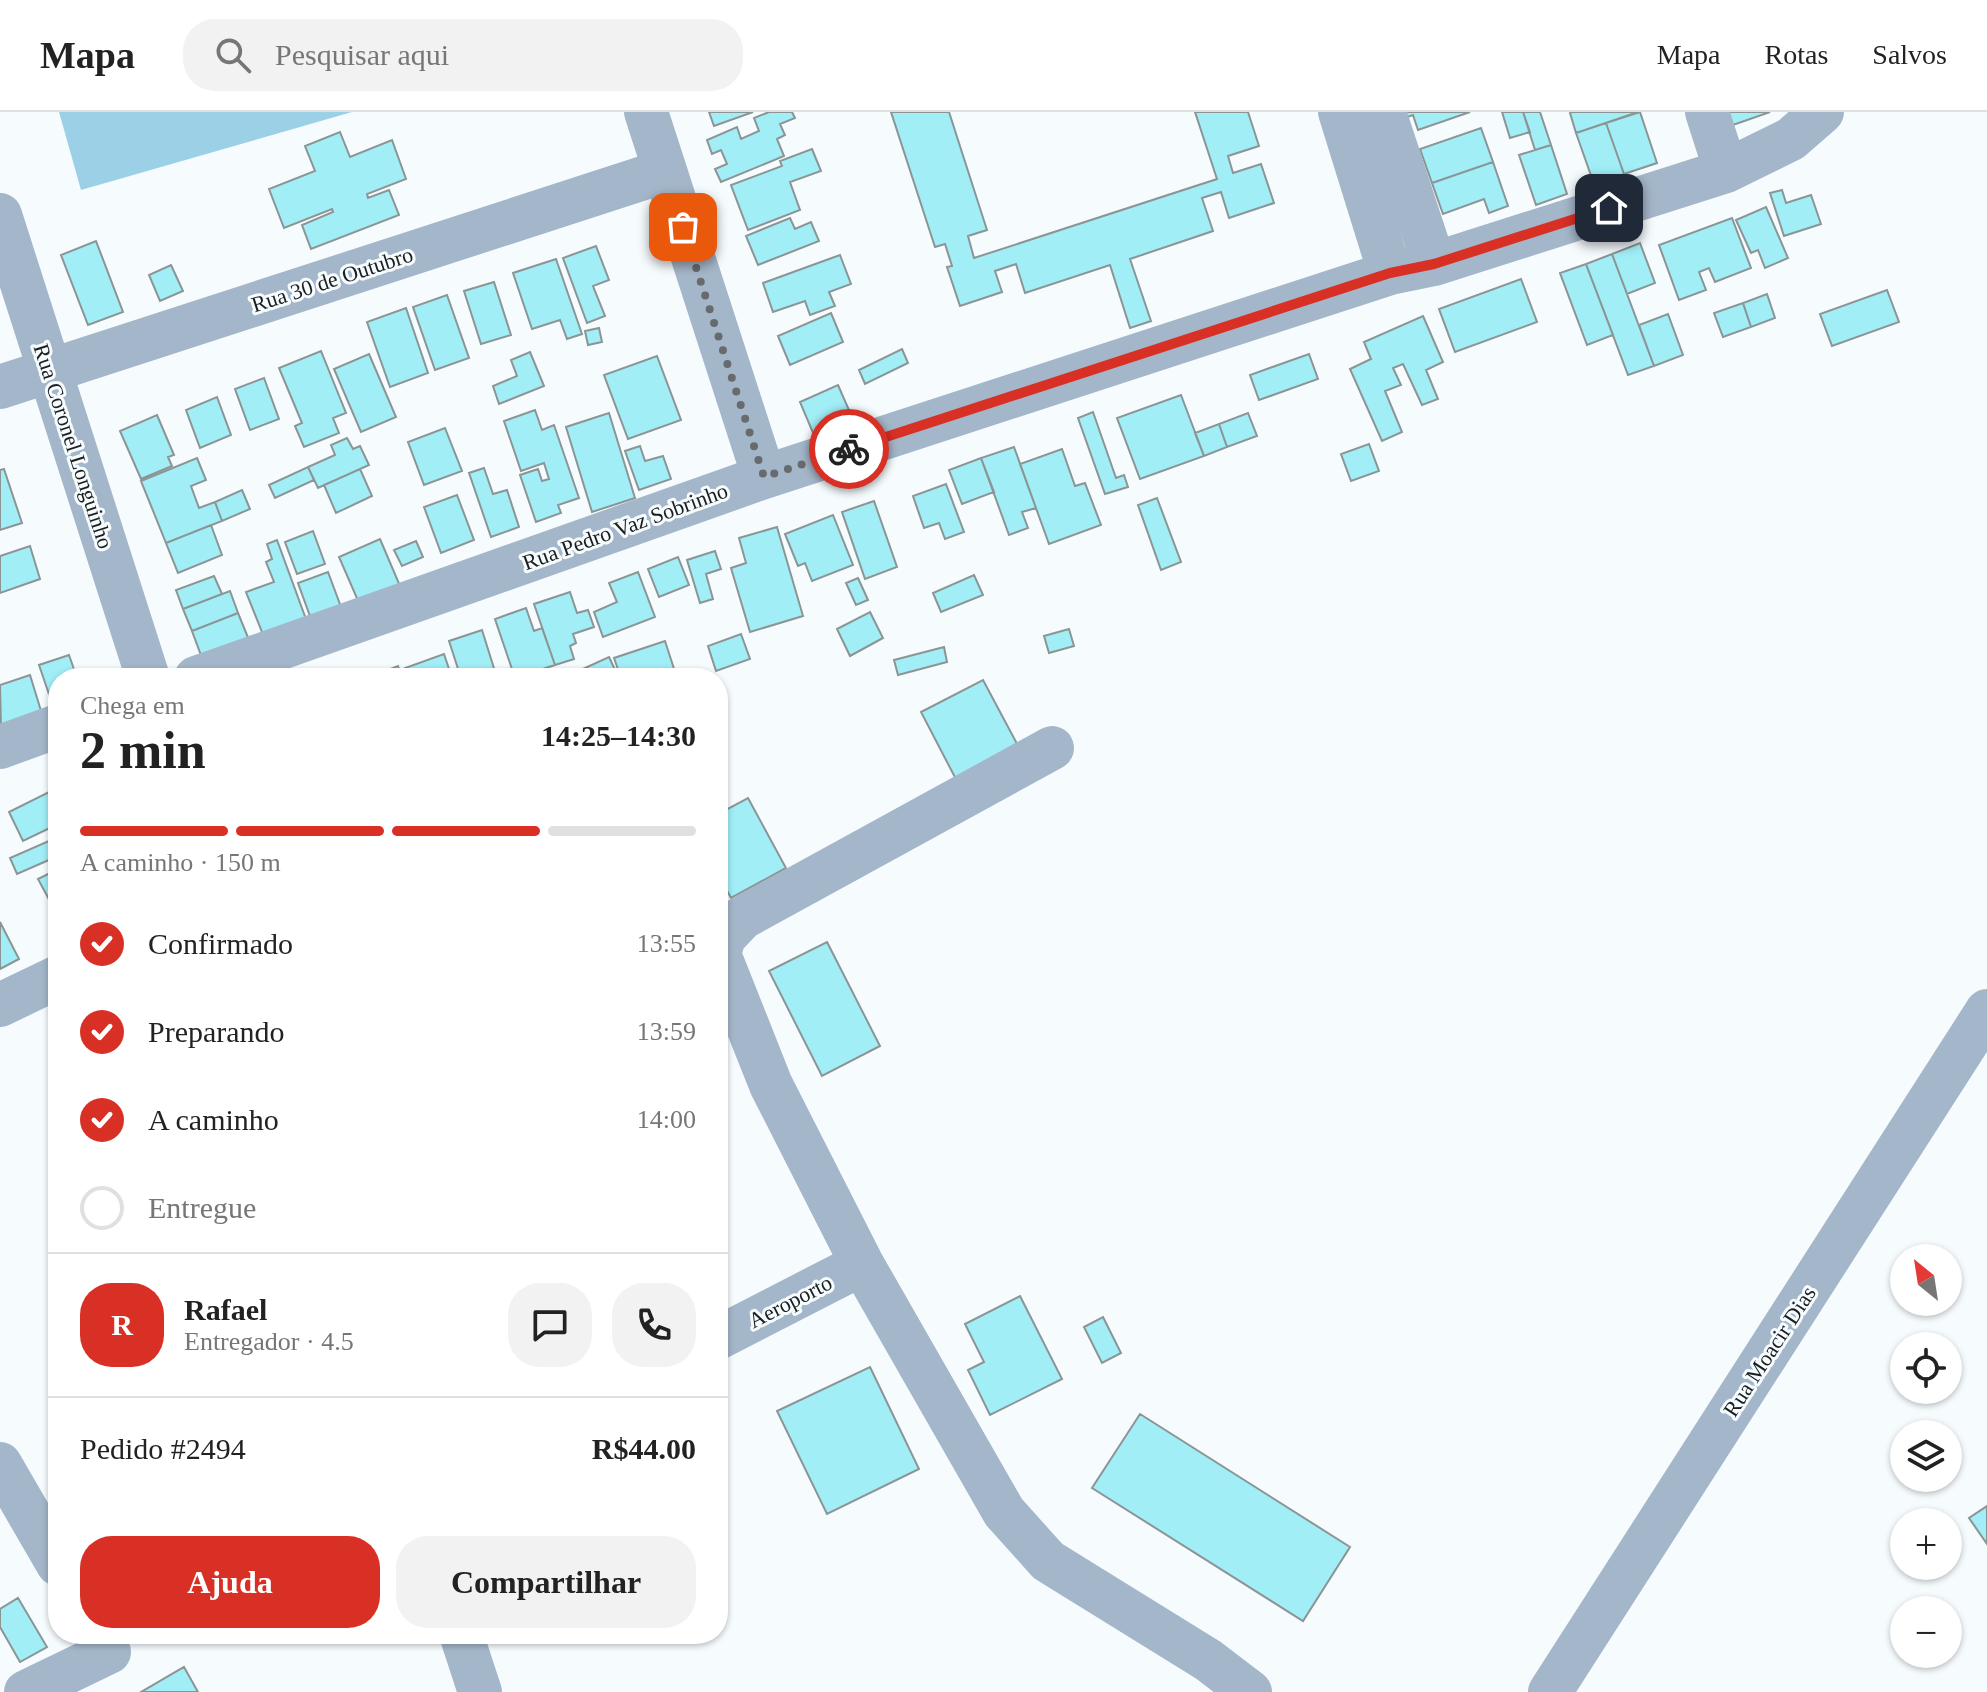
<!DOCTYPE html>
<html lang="pt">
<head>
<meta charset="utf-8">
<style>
	body { margin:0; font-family:Georgia,serif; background:#f2f2f2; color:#222; height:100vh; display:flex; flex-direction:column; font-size:30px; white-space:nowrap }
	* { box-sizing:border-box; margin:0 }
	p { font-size:26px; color:#767676 }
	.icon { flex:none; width:44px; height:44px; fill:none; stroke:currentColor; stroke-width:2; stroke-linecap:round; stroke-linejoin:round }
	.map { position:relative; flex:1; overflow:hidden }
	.panel { position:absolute; left:48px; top:556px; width:680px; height:976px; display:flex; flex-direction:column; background:#fff; border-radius:32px; box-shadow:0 2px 6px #0004 }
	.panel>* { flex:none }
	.needle { width:52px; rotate:330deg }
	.controls { position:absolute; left:1890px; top:1132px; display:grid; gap:16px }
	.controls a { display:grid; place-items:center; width:72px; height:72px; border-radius:50%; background:#fff; box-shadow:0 2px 6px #0004; font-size:40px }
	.pin { position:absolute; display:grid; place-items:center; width:68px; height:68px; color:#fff; margin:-34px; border-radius:16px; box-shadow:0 4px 12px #0006 }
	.courier { position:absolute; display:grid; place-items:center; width:80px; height:80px; margin:-40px; border:6px solid #d93025; border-radius:50%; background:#fff; color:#222; box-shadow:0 2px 10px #0007 }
	.head em { font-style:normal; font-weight:700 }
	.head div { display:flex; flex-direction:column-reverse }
	.head { display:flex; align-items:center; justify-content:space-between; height:136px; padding:0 32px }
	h1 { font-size:52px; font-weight:700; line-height:60px }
	.bar { display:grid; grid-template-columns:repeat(4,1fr); gap:12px 8px; align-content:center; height:96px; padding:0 32px }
	.bar i { height:10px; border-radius:6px; background:#e0e0e0 }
	.bar .current { background:#d93025 }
	.bar p { grid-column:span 4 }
	.line { display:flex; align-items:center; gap:20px; padding:0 32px; border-top:2px solid #e0e0e0 }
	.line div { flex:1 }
	.round { display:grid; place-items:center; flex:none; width:84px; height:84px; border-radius:32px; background:#f2f2f2 }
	ol { padding:0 32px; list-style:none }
	li { display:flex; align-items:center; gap:24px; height:88px }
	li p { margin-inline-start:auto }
	li .icon { padding:8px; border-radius:50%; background:#d93025; color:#fff; stroke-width:4 }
	li:last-child { color:#767676 }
	li i { width:44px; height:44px; border:4px solid #e0e0e0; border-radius:50% }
	.primary-button { display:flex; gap:16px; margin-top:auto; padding:16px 32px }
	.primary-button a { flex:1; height:92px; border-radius:32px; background:#d93025; color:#fff; font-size:32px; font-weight:700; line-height:92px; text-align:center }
	.primary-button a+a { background:#f2f2f2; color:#222 }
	header { display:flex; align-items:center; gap:48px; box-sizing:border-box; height:112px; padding:0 40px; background:#fff; border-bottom:2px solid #e0e0e0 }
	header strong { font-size:38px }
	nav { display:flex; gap:44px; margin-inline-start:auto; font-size:28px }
	.search { width:560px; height:72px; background:#f2f2f2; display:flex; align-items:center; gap:20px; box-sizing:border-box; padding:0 28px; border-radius:32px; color:#767676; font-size:30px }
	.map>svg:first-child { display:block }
	.green { fill:#9cd0e7 }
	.building { fill:#a1eef7; stroke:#8b9596; stroke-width:2 }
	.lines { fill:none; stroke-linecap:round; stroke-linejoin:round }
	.minor { stroke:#a4b6c9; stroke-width:44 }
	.done { stroke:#676b6d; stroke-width:8; stroke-dasharray:0 14.4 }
	.route { stroke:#d93025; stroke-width:10 }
	.labels { text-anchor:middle; stroke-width:6; stroke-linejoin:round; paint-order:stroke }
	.street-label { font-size:22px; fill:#1a1e1f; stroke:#f6fbfe }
</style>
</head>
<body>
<header>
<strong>Mapa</strong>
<div class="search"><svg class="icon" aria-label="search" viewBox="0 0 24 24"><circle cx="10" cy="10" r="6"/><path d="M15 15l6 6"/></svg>Pesquisar aqui</div>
<nav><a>Mapa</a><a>Rotas</a><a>Salvos</a></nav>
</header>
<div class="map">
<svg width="1987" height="1580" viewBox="0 0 1987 1580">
	<rect width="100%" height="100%" fill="#f6fbfe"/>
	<path class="green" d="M59 0H352L81 78Z"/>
	<path class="building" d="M709 0H753L714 14Z
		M769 0H792L795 6 780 12 785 23 777 27 784 44 721 70 715 57 727 52 721 38 712 42 707 28 737 15 741 27 759 19 754 6Z
		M891 0H949L987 118 968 124 974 146 1217 67 1195 0H1248L1259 34 1228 44 1233 61 1261 52 1274 91 1229 106 1221 80 1202 86 1213 119 1130 147 1151 209 1130 216 1110 153 1025 181 1016 152 995 159 1002 180 960 194 947 155 952 154 945 132 935 135Z
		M1392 0H1470L1418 18 1413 3 1395 9Z
		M1502 0H1523L1530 20 1510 26Z
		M1523 0H1540L1551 33 1535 38Z
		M1572 0H1638L1576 21 1570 1Z
		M1640 0 1657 51 1624 62 1606 11Z
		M1725 0H1770L1730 14Z
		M1606 11 1624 62 1594 72 1576 21Z
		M1481 16 1493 50 1432 71 1420 37Z
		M340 20 350 45 392 28 406 67 367 82 368 86 389 78 399 103 311 137 302 113 333 100 332 97 284 116 269 77 315 59 305 34Z
		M1551 33 1567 82 1536 93 1519 43Z
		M812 37 821 59 790 70 800 98 748 118 731 73 782 54 780 49Z
		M1493 50 1508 94 1489 101 1484 87 1443 102 1432 71Z
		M1782 78 1786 91 1811 83 1821 112 1784 124 1770 81Z
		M1766 95 1788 146 1765 156 1758 138 1751 141 1736 108Z
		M790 106 795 117 811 110 819 129 758 153 746 124Z
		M1732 106 1751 156 1715 170 1709 156 1699 160 1706 178 1679 188 1659 133Z
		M96 129 123 200 88 213 61 143Z
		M1640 131 1655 171 1627 182 1612 142Z
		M596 134 609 168 593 174 605 204 587 211 563 146Z
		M1612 142 1654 254 1628 263 1586 152Z
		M840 143 851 172 829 180 835 194 810 203 805 189 773 200 763 171Z
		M556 147 582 222 567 227 560 208 532 217 513 161Z
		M1586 152 1613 223 1587 233 1560 161Z
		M171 153 183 179 160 189 149 163Z
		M1521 167 1537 210 1455 240 1439 197Z
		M494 170 511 223 481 232 464 179Z
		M1887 178 1899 210 1832 234 1820 202Z
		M1767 182 1775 206 1751 215 1743 191Z
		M447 183 469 246 435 258 413 195Z
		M1743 191 1751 215 1723 225 1714 201Z
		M406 196 428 261 390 275 367 210Z
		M831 201 843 230 790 253 778 224Z
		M1668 202 1683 243 1654 254 1639 213Z
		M1423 204 1443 250 1426 258 1438 287 1422 293 1403 252 1393 256 1401 273 1385 279 1402 320 1382 329 1350 257 1371 247 1364 230Z
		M599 216 602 230 588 233 585 219Z
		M902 237 908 251 865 272 859 258Z
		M321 239 346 301 333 306 339 321 304 335 295 314 302 311 279 256Z
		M530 240 544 274 499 292 493 274 517 264 511 248Z
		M369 242 396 305 361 320 334 257Z
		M1309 242 1318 267 1259 288 1250 263Z
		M657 244 681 308 628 327 604 263Z
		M264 266 279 307 250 318 235 277Z
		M838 273 855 312 816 328 800 290Z
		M1181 283 1204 344 1140 367 1117 306Z
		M217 285 231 323 200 336 186 298Z
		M535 298 542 318 554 313 579 386 558 393 561 401 536 410 520 363 538 357 542 369 549 367 544 351 521 359 504 309Z
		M1093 300 1116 366 1124 363 1128 375 1105 382 1078 306Z
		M609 301 635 386 592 400 566 315Z
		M1248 301 1257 324 1227 335 1219 312Z
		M157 303 174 343 168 345 172 354 141 367 120 319Z
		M1219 312 1227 335 1204 344 1195 321Z
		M445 316 462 359 424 373 408 330Z
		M347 326 353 337 360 334 369 353 318 376 308 355 335 343 331 333Z
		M1369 332 1379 359 1351 369 1341 342Z
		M640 334 645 349 663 344 671 367 639 378 625 339Z
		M1014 335 1036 396 1022 400 1028 416 1009 423 981 346Z
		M1062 337 1075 374 1085 371 1101 413 1049 432 1020 352Z
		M197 346 206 368 191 374 199 396 215 390 222 409 166 431 141 369Z
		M981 346 994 380 962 392 949 358Z
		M308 355 314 368 275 386 269 373Z
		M484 356 493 382 507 378 519 415 491 425 469 361Z
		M4 357 22 411 0 418V358Z
		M360 357 372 384 336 401 324 373Z
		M946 372 964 420 945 427 939 411 924 416 913 384Z
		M242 378 250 397 222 409 215 390Z
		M457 383 474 428 441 441 424 395Z
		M1157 386 1181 450 1161 458 1138 393Z
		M874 389 897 455 865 467 842 400Z
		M833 403 853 453 812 469 805 451 798 454 785 422Z
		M211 413 222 443 178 461 166 431Z
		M777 415 803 504 750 520 731 456 746 451 739 426Z
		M313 419 325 452 297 462 285 430Z
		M380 427 400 474 359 491 339 445Z
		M277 428 307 510 264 525 246 480 274 470 266 450 272 447 267 432Z
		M416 429 423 445 402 454 394 438Z
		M30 434 40 467 0 481V444Z
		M715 439 721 457 706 462 713 487 700 491 687 448Z
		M678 445 689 473 659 485 648 457Z
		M328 460 341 495 311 507 298 471Z
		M638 460 655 505 603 525 594 500 617 490 609 471Z
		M974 463 983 483 941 500 933 481Z
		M214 464 222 482 183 497 176 478Z
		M858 466 868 488 856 493 846 471Z
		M230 479 238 501 192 519 183 497Z
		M570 480 577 501 588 498 594 515 573 522 576 531 570 534 574 547 555 553 534 492Z
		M526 496 534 519 542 516 555 553 515 566 495 507Z
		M870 500 883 526 850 544 837 517Z
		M238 501 249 528 202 546 192 519Z
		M1069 517 1074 534 1049 541 1044 524Z
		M482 518 497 566H461L449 529Z
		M741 522 750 547 716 559 708 534Z
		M665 529 677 566H621L614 546Z
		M944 535 947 550 898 563 894 548Z
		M444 542 452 566H409L405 556Z
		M69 543 77 566H58V589L52 591 39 553Z
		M609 545 617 562 608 566H563Z
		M398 554 402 566H367Z
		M30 563 42 602 1 615 0 573Z
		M983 568 1022 641 959 673 921 600Z
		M49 680 58 698V712L23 729 9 700Z
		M748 686 786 756 731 786 718 762V702Z
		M58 725V744L17 762 10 746Z
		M58 757V790L52 793 38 767Z
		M0 810 19 847 0 857Z
		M827 830 880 934 822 964 769 859Z
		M1020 1184 1062 1267 990 1303 968 1258 984 1250 965 1212Z
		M1103 1205 1121 1241 1102 1251 1084 1215Z
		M870 1255 919 1357 827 1402 777 1299Z
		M1140 1302 1350 1435 1303 1509 1092 1376Z
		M1987 1394V1432L1969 1406Z
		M18 1486 47 1535 20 1550 0 1515V1497Z
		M184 1555 198 1580H141Z"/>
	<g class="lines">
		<path class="minor" d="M646 0 764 365
			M1340 0 1390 161
			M1384 0 1434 152
			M1707 0 1726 59
			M0 103 148 566
			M0 275 665 59
			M196 566 764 365 1390 161 1434 152 1726 59 1791 27 1822 0
			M0 635 58 614
			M1052 636 742 806 724 825 719 842 771 973 862 1152 1004 1400 1048 1449 1208 1548 1250 1580
			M0 893 58 865
			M718 1226 862 1152
			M0 1352 58 1452
			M461 1522 480 1580
			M26 1580 109 1540 98 1522
			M1550 1580 1987 899"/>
	</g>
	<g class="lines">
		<path class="done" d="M683 115 764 365 849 337"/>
		<path class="route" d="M849 337 1390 161 1434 152 1609 96"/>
	</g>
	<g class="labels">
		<g class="street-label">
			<text transform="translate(332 167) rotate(-18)" y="8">Rua 30 de Outubro</text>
			<text transform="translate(74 334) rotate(72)" y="8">Rua Coronel Longuinho</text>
			<text transform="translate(625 414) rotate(-20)" y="8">Rua Pedro Vaz Sobrinho</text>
			<text transform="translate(790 1189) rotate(-27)" y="8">Aeroporto</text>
			<text transform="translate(1769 1239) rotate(-57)" y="8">Rua Moacir Dias</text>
		</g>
	</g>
</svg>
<div class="controls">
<a><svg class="needle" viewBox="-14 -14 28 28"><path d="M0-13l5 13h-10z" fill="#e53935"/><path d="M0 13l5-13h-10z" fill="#767676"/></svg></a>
<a><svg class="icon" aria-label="locate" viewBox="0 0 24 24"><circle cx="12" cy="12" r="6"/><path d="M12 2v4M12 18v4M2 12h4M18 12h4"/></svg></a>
<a><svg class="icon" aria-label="layers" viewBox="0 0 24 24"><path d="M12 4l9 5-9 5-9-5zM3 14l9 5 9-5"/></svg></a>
<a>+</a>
<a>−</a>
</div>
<div class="pin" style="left:683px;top:115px;background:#ea580c"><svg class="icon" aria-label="bag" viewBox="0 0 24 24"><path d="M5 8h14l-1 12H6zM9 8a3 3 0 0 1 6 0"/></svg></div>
<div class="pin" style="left:1609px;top:96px;background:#1f2937"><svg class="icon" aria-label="home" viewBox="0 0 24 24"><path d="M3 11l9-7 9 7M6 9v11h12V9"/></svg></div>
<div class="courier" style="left:849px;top:337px"><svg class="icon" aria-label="bike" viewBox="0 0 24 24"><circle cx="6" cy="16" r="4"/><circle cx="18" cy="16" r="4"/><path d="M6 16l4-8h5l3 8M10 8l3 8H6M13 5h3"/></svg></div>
<section class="panel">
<div class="head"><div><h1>2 min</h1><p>Chega em</p></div><em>14:25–14:30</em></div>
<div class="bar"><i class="current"></i><i class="current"></i><i class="current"></i><i></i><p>A caminho · 150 m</p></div>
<ol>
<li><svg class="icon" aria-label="check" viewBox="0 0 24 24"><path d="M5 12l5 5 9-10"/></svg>Confirmado<p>13:55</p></li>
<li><svg class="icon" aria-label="check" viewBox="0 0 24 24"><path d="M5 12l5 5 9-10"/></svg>Preparando<p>13:59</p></li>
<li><svg class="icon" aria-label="check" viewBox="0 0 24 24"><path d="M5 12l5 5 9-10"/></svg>A caminho<p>14:00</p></li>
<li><i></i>Entregue</li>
</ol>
<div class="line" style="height:144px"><b class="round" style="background:#d93025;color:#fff">R</b><div><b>Rafael</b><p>Entregador · 4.5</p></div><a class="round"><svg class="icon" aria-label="chat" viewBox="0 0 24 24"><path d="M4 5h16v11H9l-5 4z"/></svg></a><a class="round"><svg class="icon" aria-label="phone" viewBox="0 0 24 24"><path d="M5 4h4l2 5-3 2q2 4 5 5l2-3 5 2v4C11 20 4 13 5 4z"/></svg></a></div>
<div class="line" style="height:104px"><div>Pedido #2494</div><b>R$44.00</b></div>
<div class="primary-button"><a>Ajuda</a><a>Compartilhar</a></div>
</section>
</div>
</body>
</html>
